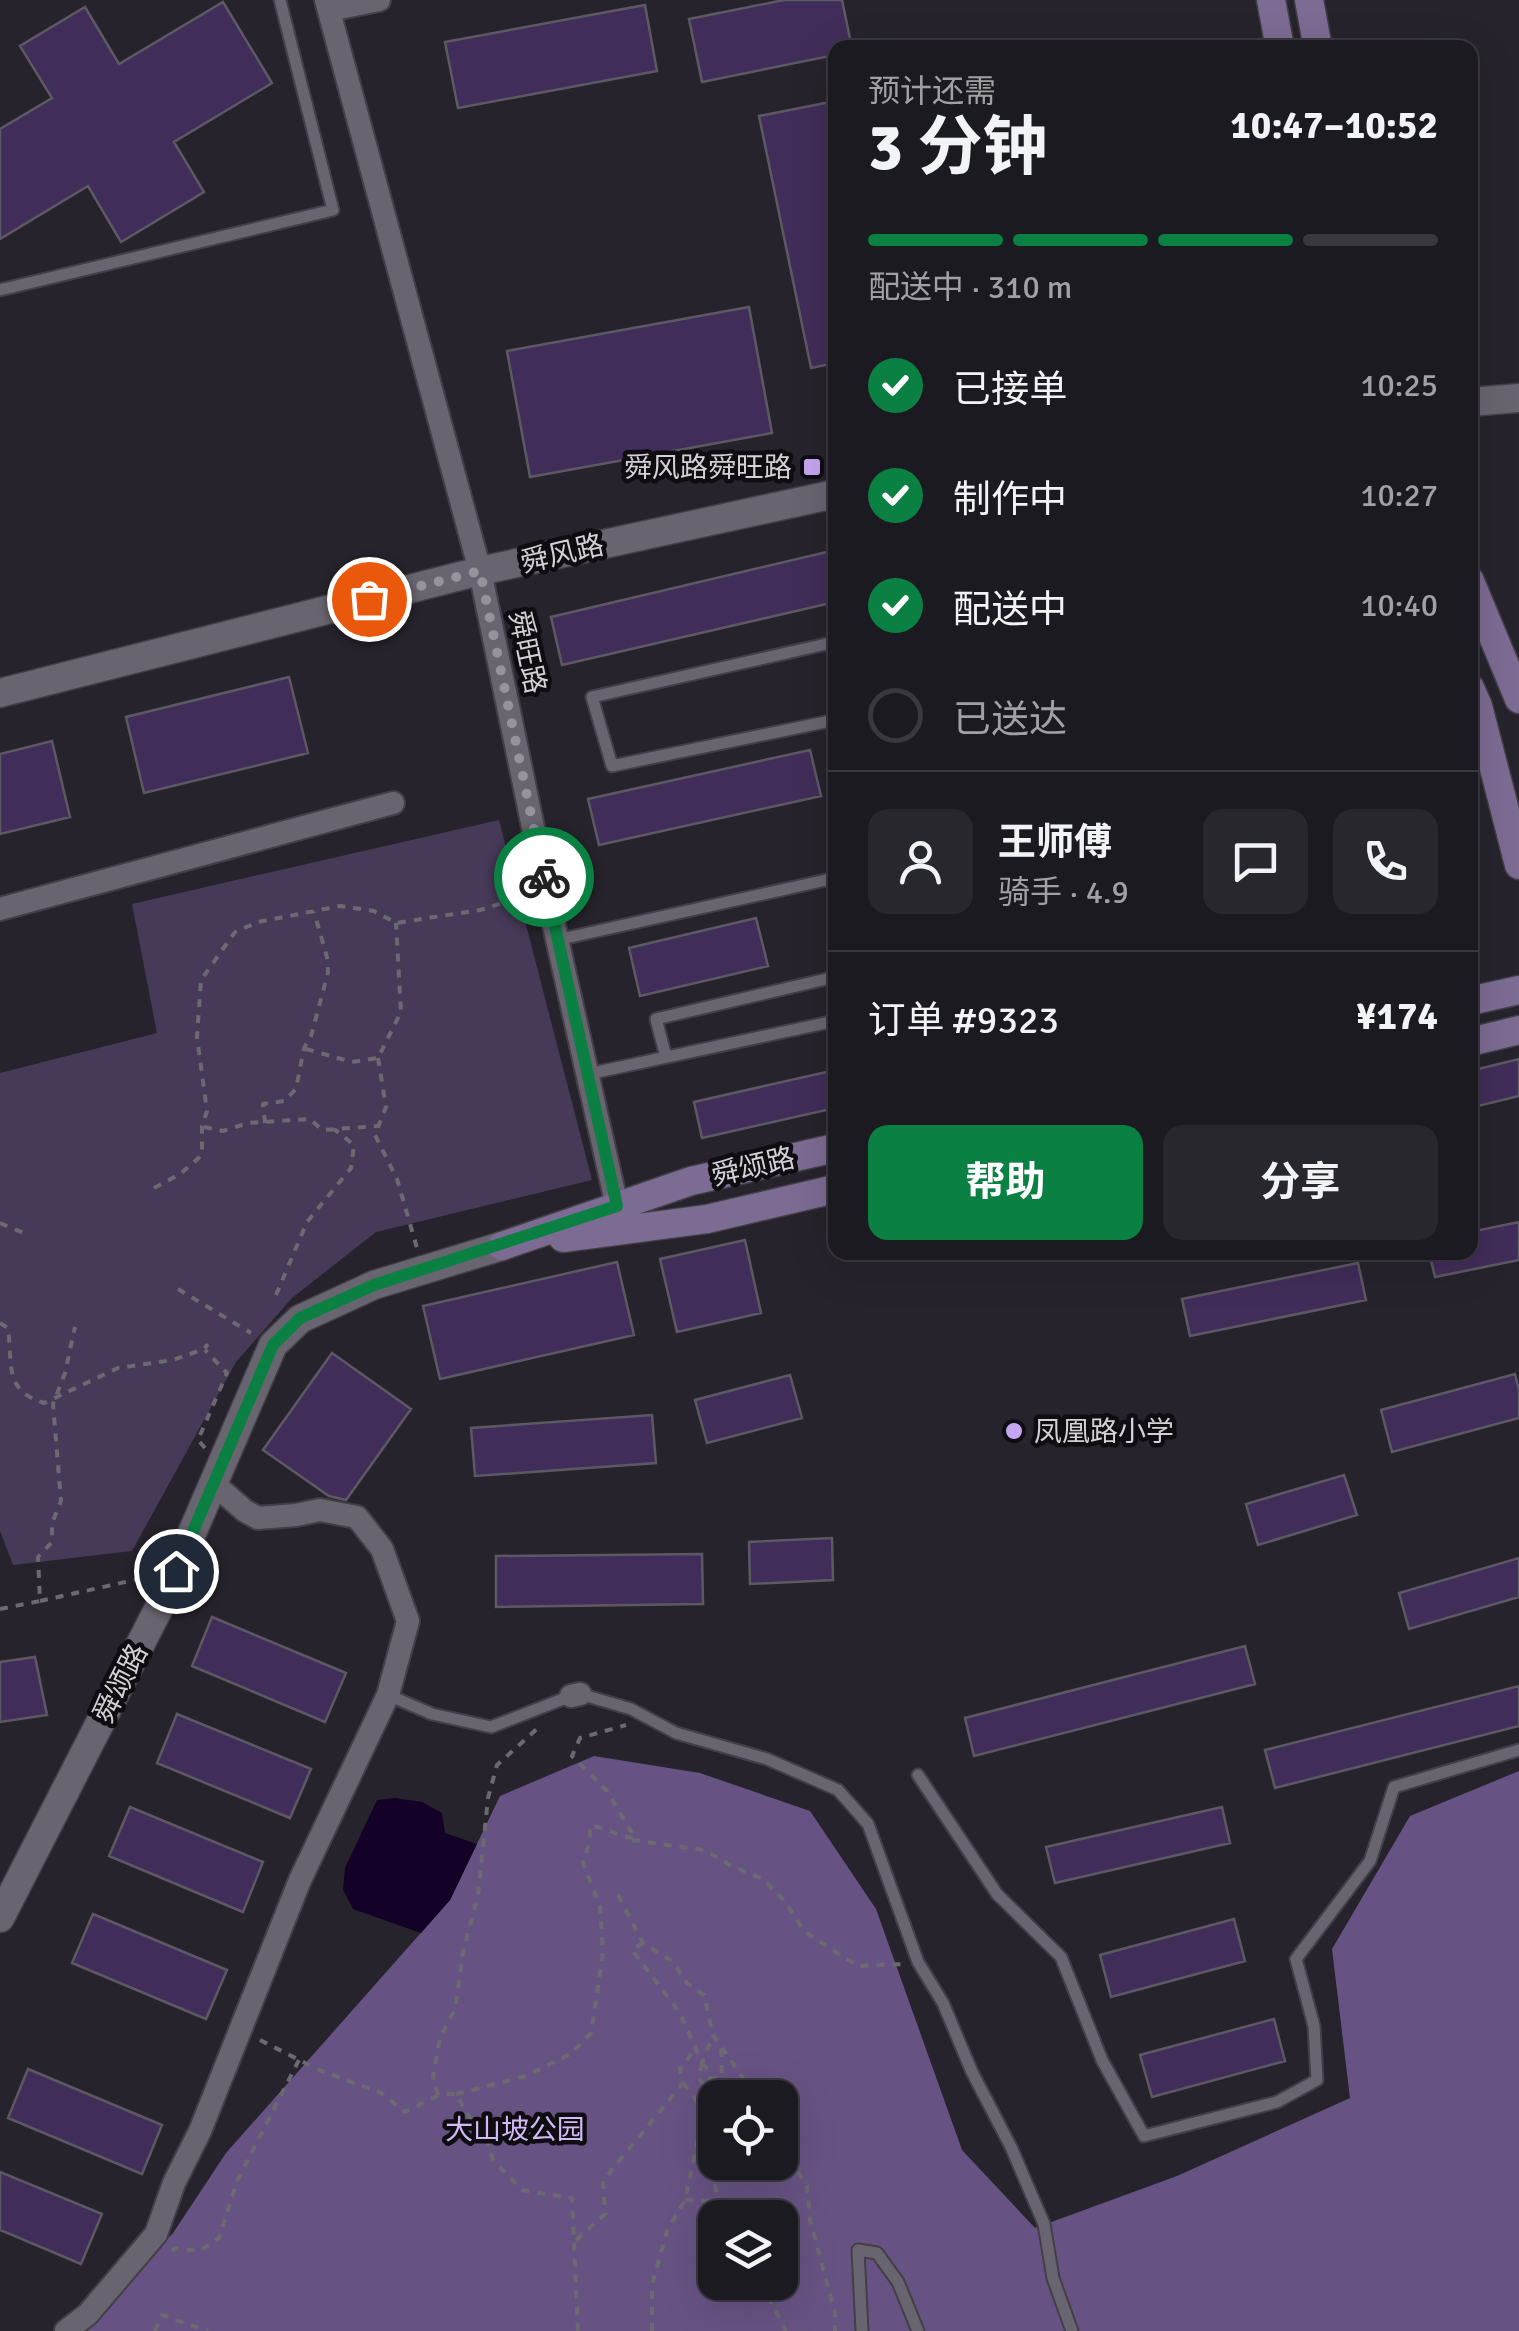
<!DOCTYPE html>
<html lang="zh">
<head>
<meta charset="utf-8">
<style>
	body { margin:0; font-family:Signika,"Noto Sans SC",sans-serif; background:#29272e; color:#f1f3f6; height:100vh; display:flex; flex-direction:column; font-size:38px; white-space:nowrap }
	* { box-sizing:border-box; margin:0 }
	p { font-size:32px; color:#a0a1a5 }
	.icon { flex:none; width:55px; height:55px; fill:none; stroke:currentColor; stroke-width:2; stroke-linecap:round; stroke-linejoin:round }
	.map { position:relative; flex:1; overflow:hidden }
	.sheet { position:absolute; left:828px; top:40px; width:650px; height:1220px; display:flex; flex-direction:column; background:#1c1a21; border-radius:20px; box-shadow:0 10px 40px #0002,0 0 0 2px #3a383f }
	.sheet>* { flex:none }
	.fabs { position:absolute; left:698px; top:2080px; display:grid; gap:20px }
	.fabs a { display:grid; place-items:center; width:100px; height:100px; border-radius:20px; background:#1c1a21; box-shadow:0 10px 40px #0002,0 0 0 2px #3a383f; font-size:50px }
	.pin { position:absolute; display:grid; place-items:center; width:85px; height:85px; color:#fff; margin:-42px; border:5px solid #fff; border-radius:50%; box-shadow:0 2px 10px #0007 }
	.courier { position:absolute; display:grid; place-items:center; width:100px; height:100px; margin:-50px; border:8px solid #0b8043; border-radius:50%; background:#fff; color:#222; box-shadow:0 2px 12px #0007 }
	.summary em { font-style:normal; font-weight:700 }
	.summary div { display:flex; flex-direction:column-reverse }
	.summary { display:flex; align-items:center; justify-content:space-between; height:170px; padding:0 40px }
	h1 { font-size:65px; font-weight:700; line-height:75px }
	.bar { display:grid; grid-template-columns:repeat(4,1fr); gap:15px 10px; align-content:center; height:120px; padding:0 40px }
	.bar i { height:12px; border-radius:8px; background:#3a383f }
	.bar .active { background:#0b8043 }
	.bar p { grid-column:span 4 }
	.line { display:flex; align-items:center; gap:25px; padding:0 40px; border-top:2px solid #3a383f }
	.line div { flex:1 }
	.round { display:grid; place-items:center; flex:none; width:105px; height:105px; border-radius:20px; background:#29272e }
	ol { padding:0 40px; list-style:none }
	li { display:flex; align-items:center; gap:30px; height:110px }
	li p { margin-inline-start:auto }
	li .icon { padding:10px; border-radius:50%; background:#0b8043; color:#fff; stroke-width:4 }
	li:last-child { color:#a0a1a5 }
	li i { width:55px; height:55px; border:5px solid #3a383f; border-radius:50% }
	.cta { display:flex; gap:20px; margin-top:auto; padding:20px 40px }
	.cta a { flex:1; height:115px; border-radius:20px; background:#0b8043; color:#fff; font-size:40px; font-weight:700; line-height:115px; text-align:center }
	.cta a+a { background:#29272e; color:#f1f3f6 }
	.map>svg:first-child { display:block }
	.green { fill:#473a59 }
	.forest { fill:#675383; fill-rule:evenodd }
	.water { fill:#140127 }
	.building { fill:#412d59; stroke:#5d5964; stroke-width:2.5 }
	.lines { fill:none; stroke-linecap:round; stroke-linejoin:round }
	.service-casing { stroke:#423f47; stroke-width:15 }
	.minor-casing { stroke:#423f47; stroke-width:26 }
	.tertiary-casing { stroke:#423f47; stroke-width:31 }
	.secondary-casing { stroke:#423f47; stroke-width:31 }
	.path { stroke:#6c6971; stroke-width:4; stroke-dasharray:8 8; stroke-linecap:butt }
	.service { stroke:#696570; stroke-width:11 }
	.minor { stroke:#696570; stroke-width:22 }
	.tertiary { stroke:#696570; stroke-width:28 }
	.secondary { stroke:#7c6b93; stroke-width:28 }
	.done { stroke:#96949b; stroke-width:10; stroke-dasharray:0 18 }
	.route { stroke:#0b8043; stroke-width:12 }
	.poi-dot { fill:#c5a6f0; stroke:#0f0d11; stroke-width:4 }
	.labels { text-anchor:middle; stroke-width:9; stroke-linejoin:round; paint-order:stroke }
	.poi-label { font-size:28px; fill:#d3d1d7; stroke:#0f0d11; text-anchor:end }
	.street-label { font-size:28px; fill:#d3d1d7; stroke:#0f0d11 }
	.park-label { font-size:28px; fill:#d2baf6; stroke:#0f0d11 }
</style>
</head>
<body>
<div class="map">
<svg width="1519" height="2331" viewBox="0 0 1519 2331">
	<rect width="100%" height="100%" fill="#26232c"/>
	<path class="green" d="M499 820 592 1180 376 1232 292 1298 236 1362 132 1551 13 1565 0 1531V1073L157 1033 132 904Z"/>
	<path class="forest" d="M594 1756 700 1773 810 1811 876 1909 962 2150 1035 2228 1177 2176 1350 2098 1332 1949 1410 1816 1519 1771V2331H81L173 2233 226 2153 450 1900 500 1796ZM715 2098H780V2162H715ZM715 2218H780V2282H715Z"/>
	<path class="water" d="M395 1798 422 1802 442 1813 445 1833 477 1844 450 1900 421 1933 353 1909 343 1890 345 1868 377 1800Z"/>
	<path class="building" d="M784 0H842L852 48H835V55L702 82 689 19Z
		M223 2 272 83 174 142 204 192 121 242 88 186 0 239V129L52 98 20 46 85 7 119 64Z
		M645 5 657 71 458 108 445 42Z
		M835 101V363L811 368 759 116Z
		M749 307 772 433 530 477 507 351Z
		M835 550V602L562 665 551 617Z
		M289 677 308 753 144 793 126 717Z
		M52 741 70 817 0 834V754Z
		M810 750 821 796 599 845 588 799Z
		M756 918 768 966 640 996 629 948Z
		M1519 1059V1096L1470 1108V1071Z
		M835 1070V1108L702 1138 694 1102Z
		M1519 1222V1260L1435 1277 1429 1252H1470V1232Z
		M745 1240 761 1313 677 1332 660 1259Z
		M617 1262 634 1335 440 1379 423 1306Z
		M1358 1263 1366 1300 1190 1336 1182 1299Z
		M332 1353 411 1409 346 1500 329 1496 263 1450Z
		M1515 1374 1519 1390V1418L1392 1452 1381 1410Z
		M790 1375 802 1418 707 1443 695 1400Z
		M652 1415 656 1463 475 1476 471 1428Z
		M1344 1475 1357 1515 1258 1545 1246 1504Z
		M832 1538 833 1580 750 1584 749 1542Z
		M702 1554 703 1604 496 1607V1556Z
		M1519 1558V1597L1409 1629 1399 1593Z
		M212 1617 346 1673 325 1722 192 1666Z
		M1245 1646 1255 1684 974 1756 965 1718Z
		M35 1657 47 1715 0 1722V1662Z
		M1519 1686V1726L1275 1788 1265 1750Z
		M177 1714 311 1769 290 1818 157 1763Z
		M130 1807 263 1862 243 1912 109 1856Z
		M1222 1807 1230 1843 1055 1883 1046 1847Z
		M93 1914 227 1970 206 2019 72 1963Z
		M1234 1919 1245 1961 1111 1997 1100 1955Z
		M1274 2019 1285 2061 1152 2097 1140 2055Z
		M28 2069 162 2125 142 2174 8 2118Z
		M0 2172 102 2214 81 2264 0 2230Z"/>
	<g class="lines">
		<defs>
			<path id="service" d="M0 290 333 210 280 0
				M835 642 592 697 612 766 835 720
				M557 940 835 878
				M666 1057 656 1019 835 977
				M588 1074 835 1021
				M580 1694 631 1709 676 1733 767 1759 838 1790 868 1824 918 1962 943 2003 972 2072 1011 2147 1044 2224 1053 2278 1072 2331
				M388 1695 432 1714 491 1727 571 1696
				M918 1775 997 1894 1061 1957 1102 2060 1144 2136 1277 2102 1317 2080 1314 2026 1296 1959 1370 1861 1394 1787 1519 1750
				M862 2331 858 2250 877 2253 898 2282 918 2331"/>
			<path id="minor" d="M326 0 480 571 546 890 617 1206
				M329 10 379 0
				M0 909 393 803
				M571 1696 580 1694
				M66 2331 88 2314 156 2234 174 2183 200 2131 300 1880 388 1695 408 1621 382 1549 357 1517 320 1510 296 1515 258 1518 245 1511 213 1483"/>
			<path id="tertiary" d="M1470 402 1519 398
				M0 693 480 571 835 494
				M0 1918 164 1598 273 1345 300 1319 374 1285 502 1246"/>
			<path id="secondary" d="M1271 0 1280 48
				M1309 0 1318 48
				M1470 581 1519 699
				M1470 688 1478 706 1519 865
				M1470 1001 1519 990
				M1470 1042 1519 1030
				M563 1238 707 1219 835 1189
				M502 1246 691 1181 835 1148"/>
		</defs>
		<use href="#service" class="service-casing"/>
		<use href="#minor" class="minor-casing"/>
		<use href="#tertiary" class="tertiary-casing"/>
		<use href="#secondary" class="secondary-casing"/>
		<path class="path" d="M306 1049 352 1062 378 1058 401 1012 396 923
			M378 1058 386 1107 375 1135 397 1179 417 1248
			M265 1123 263 1104 284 1101 296 1089 304 1048 311 1036 321 999 328 972 327 957 314 912
			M204 1127 223 1131 248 1123 310 1119 322 1130 378 1126
			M154 1188 180 1174 202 1155V1126L207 1111 197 1037 201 980 235 932 258 922 340 906 374 911 396 923 480 910 525 896
			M0 1223 26 1234
			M178 1289 251 1333
			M276 1295 307 1222 351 1168 354 1145 334 1129
			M0 1323 8 1328C13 1365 3 1390 44 1403L118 1368 173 1360 204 1349 208 1344
			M205 1448 198 1440 227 1373 205 1350
			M40 1601 148 1577
			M0 1609 40 1601 38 1557 52 1542V1523L61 1501 53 1404 65 1373 75 1327
			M632 1840 704 1850 732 1866 763 1879 783 1899 805 1932 858 1966 904 1964
			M618 1895 643 1943 672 1961 687 1983 704 1995 713 2035 757 2098
			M643 1943 632 1950 680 2013 702 2063 713 2035
			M260 2040 317 2069 381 2093 405 2112 439 2095 456 2094 477 2130 485 2136 493 2160 522 2190 572 2198 578 2331
			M721 2049 722 2075 710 2080 708 2091C709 2134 706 2178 727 2218
			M702 2063 699 2078 708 2091
			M702 2063 710 2072V2080
			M456 2094 526 2076 572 2053 591 2033 603 1953 600 1906 583 1863 590 1840V1826C607 1827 618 1837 635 1838L607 1791 572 1756 580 1738 626 1725
			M438 2095 433 2077 440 2038 455 2009 463 1952 478 1895 488 1798 497 1765 539 1727
			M780 2145 807 2185 810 2220 835 2313V2331
			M685 2200 718 2201
			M576 2240 605 2214 603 2181 683 2083 680 2069 696 2048
			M172 2251 175 2248 200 2251 219 2238 237 2181 300 2058
			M761 2282 786 2331
			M155 2331 162 2315 208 2331
			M652 2331V2285L667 2231 685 2200 704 2110 683 2083"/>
		<use href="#service" class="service"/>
		<use href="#minor" class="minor"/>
		<use href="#tertiary" class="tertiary"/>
		<use href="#secondary" class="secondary"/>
	</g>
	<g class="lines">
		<path class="done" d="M369 599 480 571 544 877"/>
		<path class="route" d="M176 1571 273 1345 300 1318 374 1285 617 1206 544 877"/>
	</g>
	<g class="poi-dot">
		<rect x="802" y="457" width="20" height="20" rx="5"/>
		<circle cx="1014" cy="1431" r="10"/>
	</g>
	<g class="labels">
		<g class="poi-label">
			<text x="792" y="477">舜风路舜旺路</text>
			<text x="1034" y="1441" text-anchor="start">凤凰路小学</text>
		</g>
		<g class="street-label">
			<text transform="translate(562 553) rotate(-13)" y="10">舜风路</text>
			<text transform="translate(528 652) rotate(78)" y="10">舜旺路</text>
			<text transform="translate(753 1166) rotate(-13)" y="10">舜颂路</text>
			<text transform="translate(120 1683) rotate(-63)" y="10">舜颂路</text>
		</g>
		<g class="park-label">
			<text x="515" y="2139">大山坡公园</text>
		</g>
	</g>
</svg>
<div class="fabs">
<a><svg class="icon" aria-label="locate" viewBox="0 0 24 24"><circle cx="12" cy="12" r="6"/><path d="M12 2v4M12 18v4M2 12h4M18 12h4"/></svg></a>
<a><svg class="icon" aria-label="layers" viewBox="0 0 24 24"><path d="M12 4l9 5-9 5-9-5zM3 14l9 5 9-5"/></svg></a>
</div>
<div class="pin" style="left:369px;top:599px;background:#ea580c"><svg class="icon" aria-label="bag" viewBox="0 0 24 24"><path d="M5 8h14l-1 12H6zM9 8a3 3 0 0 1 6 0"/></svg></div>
<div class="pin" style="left:176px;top:1571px;background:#1f2937"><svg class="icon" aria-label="home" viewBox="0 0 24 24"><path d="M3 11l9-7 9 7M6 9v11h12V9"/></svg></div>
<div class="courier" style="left:544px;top:877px"><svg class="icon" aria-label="bike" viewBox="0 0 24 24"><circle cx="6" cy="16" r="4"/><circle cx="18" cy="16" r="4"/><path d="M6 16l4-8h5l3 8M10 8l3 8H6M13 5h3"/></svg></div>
<section class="sheet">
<div class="summary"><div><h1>3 分钟</h1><p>预计还需</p></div><em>10:47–10:52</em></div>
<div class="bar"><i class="active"></i><i class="active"></i><i class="active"></i><i></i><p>配送中 · 310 m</p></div>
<ol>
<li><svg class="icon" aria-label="check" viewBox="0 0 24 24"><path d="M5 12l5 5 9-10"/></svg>已接单<p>10:25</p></li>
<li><svg class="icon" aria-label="check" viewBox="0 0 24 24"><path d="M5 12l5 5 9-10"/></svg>制作中<p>10:27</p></li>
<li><svg class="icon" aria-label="check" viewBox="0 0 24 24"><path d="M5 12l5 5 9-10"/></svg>配送中<p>10:40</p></li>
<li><i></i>已送达</li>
</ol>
<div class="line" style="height:180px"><a class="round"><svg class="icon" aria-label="person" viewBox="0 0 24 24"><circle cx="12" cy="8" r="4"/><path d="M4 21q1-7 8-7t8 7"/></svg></a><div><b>王师傅</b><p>骑手 · 4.9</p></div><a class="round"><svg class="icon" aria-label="chat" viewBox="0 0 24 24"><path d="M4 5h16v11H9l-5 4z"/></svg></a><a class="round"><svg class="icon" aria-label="phone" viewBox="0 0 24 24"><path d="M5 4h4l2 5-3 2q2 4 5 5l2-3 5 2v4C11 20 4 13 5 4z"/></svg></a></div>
<div class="line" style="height:130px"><div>订单 #9323</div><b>¥174</b></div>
<div class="cta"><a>帮助</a><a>分享</a></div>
</section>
</div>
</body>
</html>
